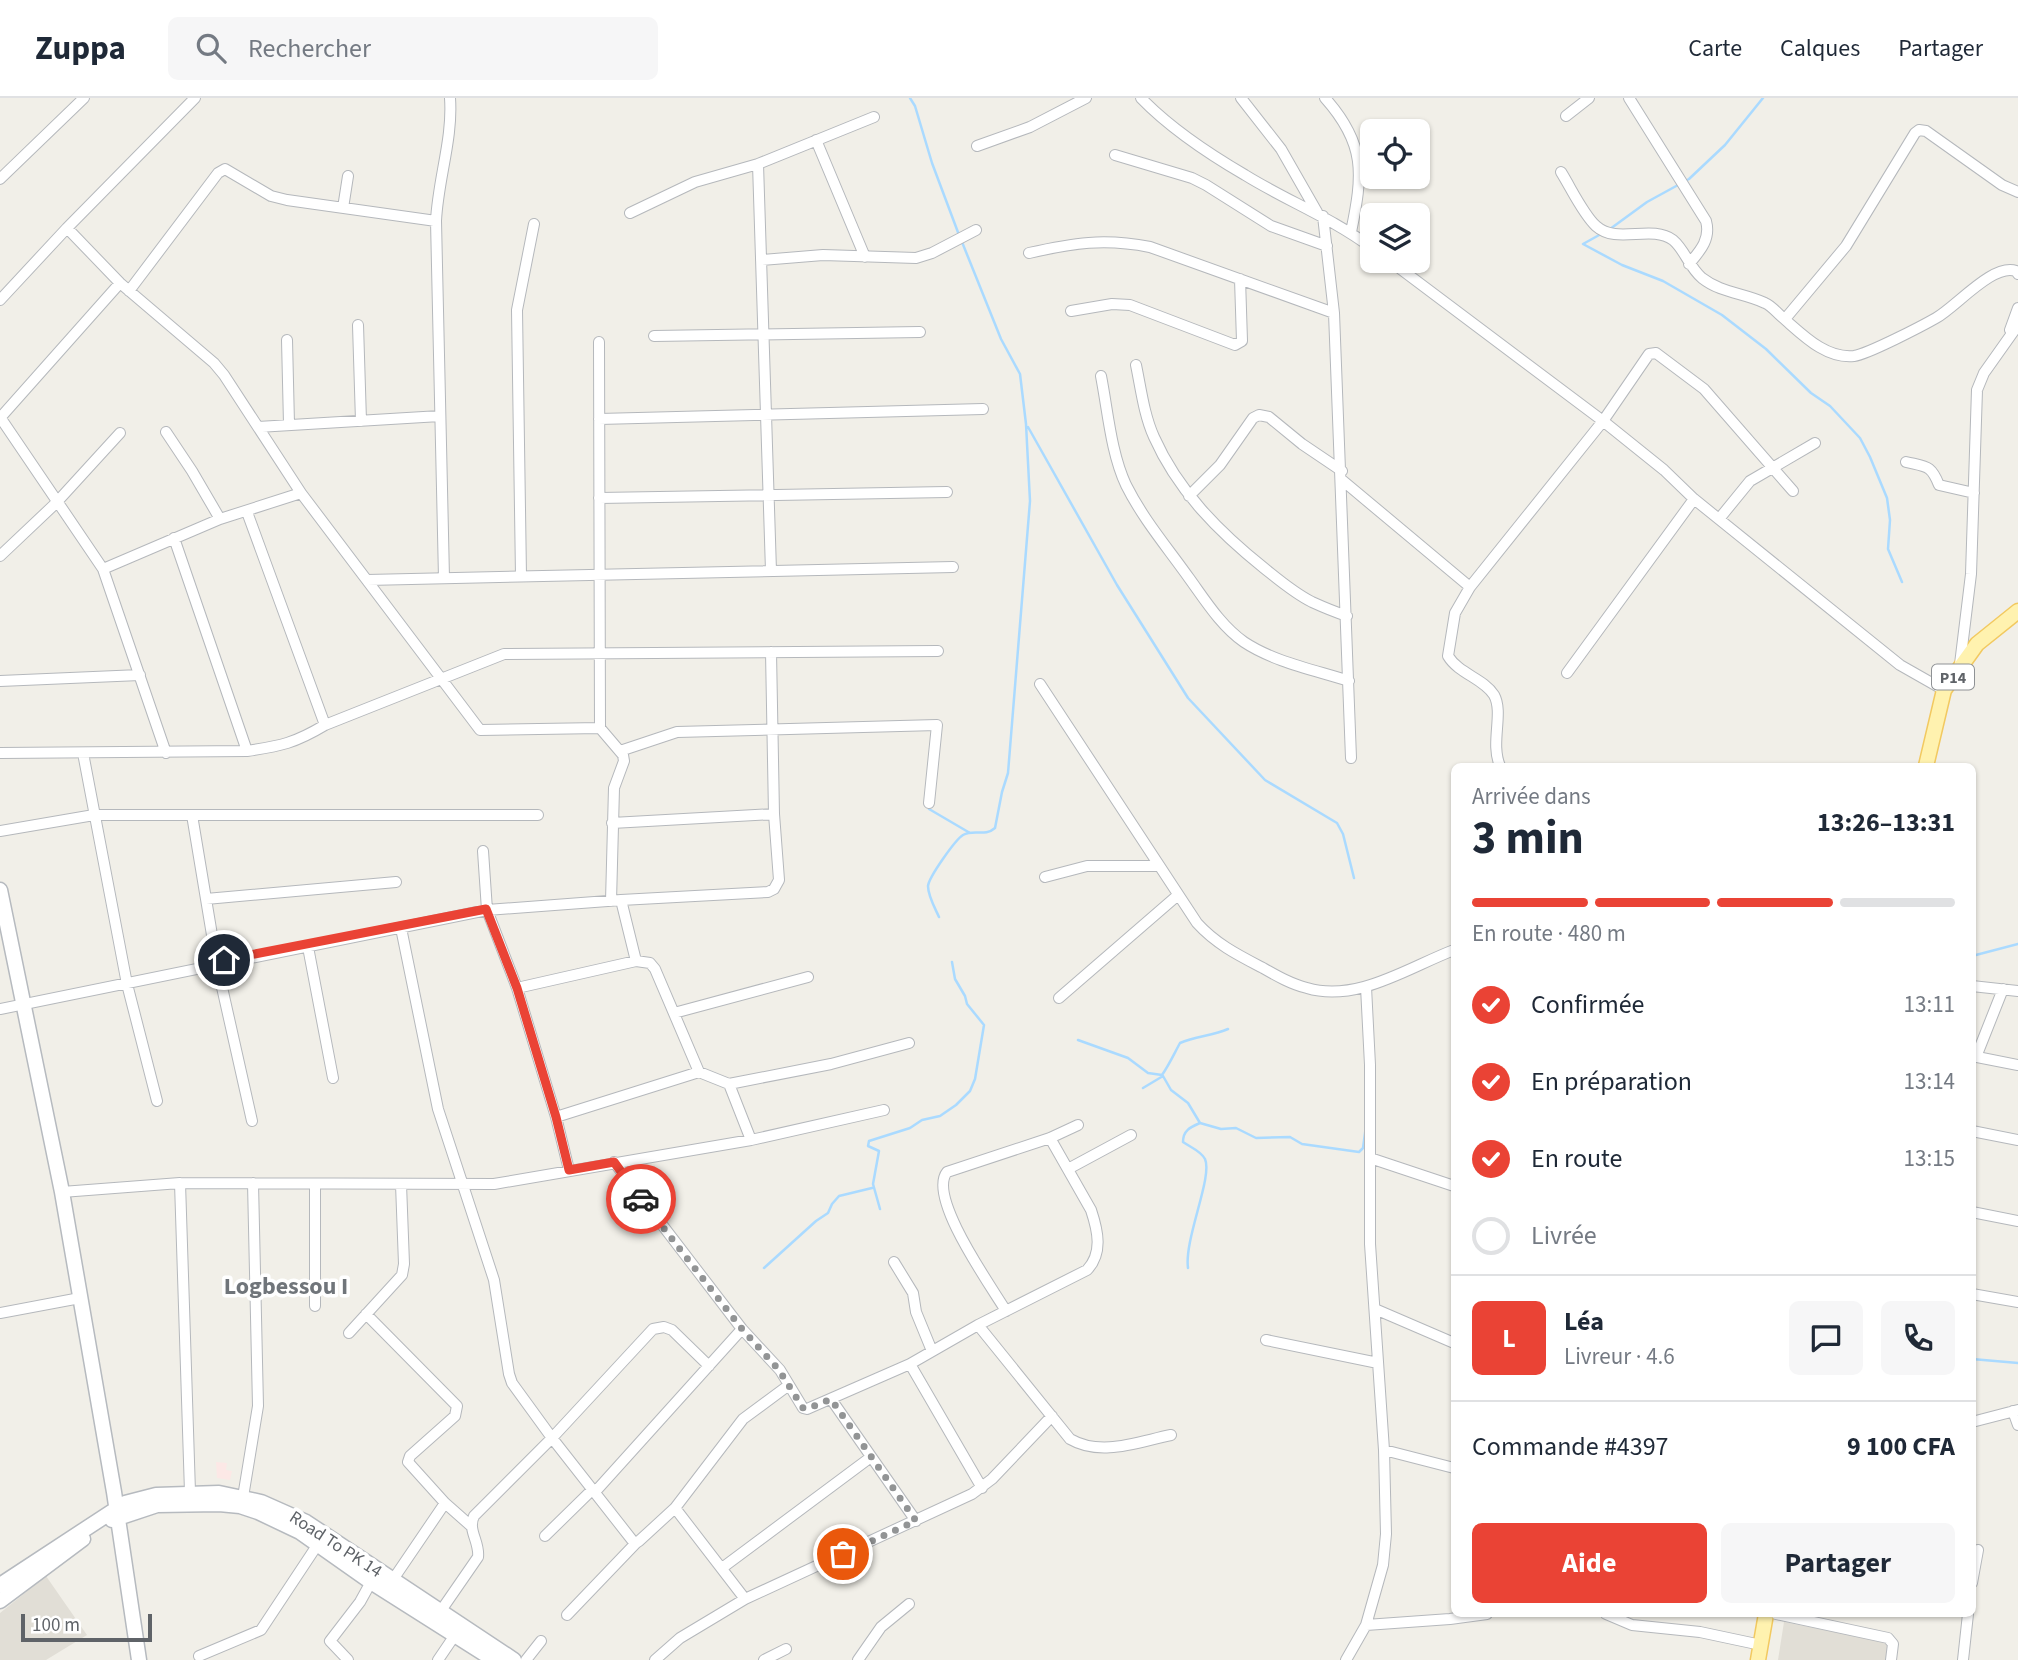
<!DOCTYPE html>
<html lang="fr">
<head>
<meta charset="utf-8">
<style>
	body { margin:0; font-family:"Source Sans 3",sans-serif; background:#f6f6f7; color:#1f2937; height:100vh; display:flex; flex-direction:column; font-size:26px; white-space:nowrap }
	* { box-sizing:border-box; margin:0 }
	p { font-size:23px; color:#747a83 }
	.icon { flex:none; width:38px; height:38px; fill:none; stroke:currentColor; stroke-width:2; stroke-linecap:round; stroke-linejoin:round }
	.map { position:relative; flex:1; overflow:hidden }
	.side { position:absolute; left:1451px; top:665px; width:525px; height:854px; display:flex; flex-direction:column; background:#fff; border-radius:10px; box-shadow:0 2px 5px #0004 }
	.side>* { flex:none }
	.buttons { position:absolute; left:1360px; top:21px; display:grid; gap:14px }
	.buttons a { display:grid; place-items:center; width:70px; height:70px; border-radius:10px; background:#fff; box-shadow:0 2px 5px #0004; font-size:35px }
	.scale { position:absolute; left:21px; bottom:18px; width:131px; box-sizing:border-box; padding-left:7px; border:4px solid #5f6368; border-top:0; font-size:19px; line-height:24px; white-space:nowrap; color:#5f6368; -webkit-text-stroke:5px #fff; paint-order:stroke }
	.pin { position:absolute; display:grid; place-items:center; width:60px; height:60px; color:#fff; margin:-30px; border:4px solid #fff; border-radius:50%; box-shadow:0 2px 7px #0007 }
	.courier { position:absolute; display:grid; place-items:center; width:70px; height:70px; margin:-35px; border:5px solid #ea4335; border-radius:50%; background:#fff; color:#222; box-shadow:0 2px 9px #0007 }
	.headline em { font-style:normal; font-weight:700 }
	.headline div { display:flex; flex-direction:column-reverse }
	.headline { display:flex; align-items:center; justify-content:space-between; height:119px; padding:0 21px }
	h1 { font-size:46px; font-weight:700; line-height:52px }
	.bar { display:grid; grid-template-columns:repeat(4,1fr); gap:10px 7px; align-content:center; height:84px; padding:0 21px }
	.bar i { height:9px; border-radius:5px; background:#e0e1e3 }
	.bar .active { background:#ea4335 }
	.bar p { grid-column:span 4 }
	.line { display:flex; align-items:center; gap:18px; padding:0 21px; border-top:2px solid #e0e1e3 }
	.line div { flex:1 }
	.round { display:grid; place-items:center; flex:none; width:74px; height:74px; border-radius:10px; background:#f6f6f7 }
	ol { padding:0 21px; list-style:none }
	li { display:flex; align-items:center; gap:21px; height:77px }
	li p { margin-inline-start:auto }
	li .icon { padding:7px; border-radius:50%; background:#ea4335; color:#fff; stroke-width:4 }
	li:last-child { color:#747a83 }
	li i { width:38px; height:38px; border:4px solid #e0e1e3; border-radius:50% }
	.action { display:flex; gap:14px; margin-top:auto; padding:14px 21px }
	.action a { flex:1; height:80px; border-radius:10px; background:#ea4335; color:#fff; font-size:28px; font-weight:700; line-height:80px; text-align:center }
	.action a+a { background:#f6f6f7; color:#1f2937 }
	header { display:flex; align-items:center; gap:42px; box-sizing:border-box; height:98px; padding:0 35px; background:#fff; border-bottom:2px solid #e0e1e3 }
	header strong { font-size:33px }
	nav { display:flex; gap:38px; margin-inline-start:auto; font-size:24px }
	.search { width:490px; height:63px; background:#f6f6f7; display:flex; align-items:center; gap:18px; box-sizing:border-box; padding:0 24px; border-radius:10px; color:#747a83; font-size:26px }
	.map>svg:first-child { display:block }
	.education { fill:#e1ded6 }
	.medical { fill:#fce8e6 }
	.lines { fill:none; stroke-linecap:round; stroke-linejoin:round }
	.stream { stroke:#aadaff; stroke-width:2.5 }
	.street-casing { stroke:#b5b8bc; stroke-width:12 }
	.secondary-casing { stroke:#b6babf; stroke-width:17 }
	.primary-casing { stroke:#f2c960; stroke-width:17 }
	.street { stroke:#fff; stroke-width:10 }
	.secondary { stroke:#fff; stroke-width:14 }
	.primary { stroke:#fff2af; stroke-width:14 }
	.done { stroke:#929495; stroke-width:7; stroke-dasharray:0 12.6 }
	.route { stroke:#ea4335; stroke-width:9 }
	.labels { text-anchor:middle; stroke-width:7; stroke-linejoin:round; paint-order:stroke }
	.shield { fill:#fff; stroke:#8f9295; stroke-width:2 }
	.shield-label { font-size:16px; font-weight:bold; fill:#5f6368 }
	.street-label { font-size:18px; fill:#5f6368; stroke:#fff }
	.district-label { font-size:24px; font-weight:bold; fill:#70757a; stroke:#fff }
</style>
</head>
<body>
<header>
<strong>Zuppa</strong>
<div class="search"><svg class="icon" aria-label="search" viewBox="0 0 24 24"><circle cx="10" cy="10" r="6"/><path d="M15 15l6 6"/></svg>Rechercher</div>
<nav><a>Carte</a><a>Calques</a><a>Partager</a></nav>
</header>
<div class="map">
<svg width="2018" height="1562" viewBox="0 0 2018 1562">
	<rect width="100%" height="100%" fill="#f1efe8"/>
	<path class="education" d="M46 1478 87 1537 46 1562H0V1515Z
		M1784 1524 1890 1545 1886 1562H1778Z"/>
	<path class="medical" d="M216 1364 227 1365 226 1372 232 1373 230 1382 217 1380Z"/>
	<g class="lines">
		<path class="stream" d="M910 0 915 8 932 65 959 137
			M1610 131 1647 104 1689 81 1725 47 1763 0
			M1583 146 1622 167 1663 183 1722 217 1766 251 1811 295 1830 308 1860 340 1870 359 1887 400 1890 422 1888 451 1902 484
			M1583 146 1601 136
			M1028 329 1117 487 1188 600 1265 682 1337 725 1343 736 1354 780
			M929 711 970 735
			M939 819C935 810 928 798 928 788 929 779 955 742 963 737 974 731 985 739 995 730L1002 694 1008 675 1030 403 1026 326 1020 276 1001 241 962 144
			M1972 858 2018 846
			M1078 942 1128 960 1148 975 1162 977C1169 967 1174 956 1180 945 1196 938 1212 938 1228 931
			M1143 990 1163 978 1171 992 1188 1005 1200 1025
			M880 1111 873 1086 879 1053 868 1048 869 1043 910 1030 922 1022 940 1018 956 1007 970 993 975 981 984 927 967 906 965 898 955 881 952 864
			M764 1170 816 1123 828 1115 832 1106 839 1098 872 1090
			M1188 1170C1184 1141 1213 1079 1205 1061 1201 1053 1190 1049 1183 1044 1183 1032 1191 1029 1200 1025L1221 1031 1236 1030 1256 1040 1290 1039 1302 1046 1359 1054 1363 1050 1366 1028
			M1972 1261 2018 1265"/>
		<defs>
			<path id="street" d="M1141 0C1170 30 1209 56 1245 77 1287 103 1332 120 1372 150
				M1241 0 1281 51 1317 114
				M1325 0C1366 46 1363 76 1351 134
				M1629 0 1706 123C1711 141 1700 153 1689 166
				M1566 18 1589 0
				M816 42 865 159
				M977 48 1030 29 1086 0
				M1115 57 1192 80 1206 87 1271 128 1327 148
				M758 66 771 473
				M1561 74C1571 90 1583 116 1596 128 1617 147 1651 126 1673 142 1685 152 1689 169 1702 180 1721 195 1744 195 1765 205 1772 208 1776 214 1782 219 1802 236 1825 261 1854 258 1868 256 1922 228 1936 220 1957 208 1993 165 2016 173L2018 176
				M0 81 84 0
				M343 110 348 78
				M630 115 695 84 758 66 874 19
				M1323 118 1334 215 1351 660
				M67 130 120 185 214 265 224 277 301 395
				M1029 155C1073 145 1104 140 1150 149L1334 215
				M761 162 823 157 916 160 932 155 976 132
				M1390 163 1603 323 1664 372 1694 401 1900 567 1944 592
				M129 193 218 75 225 71 271 98 287 102 436 123
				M0 202 67 130 195 0
				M1071 213 1112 206 1130 207 1235 247 1242 243 1240 181
				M1785 221 1846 148 1915 35 1919 32 1926 33 2002 87 2018 94
				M358 227 361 323
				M2010 232 2018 210
				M654 238 920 234
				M287 242 289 326
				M599 244 600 630 623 657 624 663 614 690 611 803
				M1136 267C1141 291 1144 317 1154 339 1178 393 1219 434 1264 470 1279 482 1294 495 1312 504 1323 509 1335 514 1347 518
				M1101 278C1108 314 1111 355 1126 387 1143 421 1167 449 1189 480 1205 502 1221 528 1244 544 1274 564 1315 572 1349 583
				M0 319 103 471 166 655
				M0 320 120 185
				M599 321 983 311
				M258 329 440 318
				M166 334 192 373 220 421
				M1906 364C1927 369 1931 367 1939 387L1974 395
				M1342 382 1470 489
				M1189 398 1220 367 1253 320 1259 317 1269 319 1302 346 1342 373
				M599 400 947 394
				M247 414 325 627
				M1719 421 1750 383 1815 345
				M174 440 247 653
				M0 458 56 405 120 335
				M103 471 220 421 301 395 480 632 600 630
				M521 478 517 212 534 126
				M444 480 436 123C438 81 453 41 450 0
				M367 482 953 469
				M1960 566 1971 476 1977 292 1984 275 2018 227
				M1567 575 1694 401
				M0 583 140 577
				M1040 586 1197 825C1216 846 1238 857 1263 870 1277 878 1291 886 1307 890 1357 905 1409 869 1454 852
				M620 653 677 634 937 627 929 705
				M0 655 247 653C281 648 295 645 325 627L504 556 938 553
				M83 655 127 886 157 1003
				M1500 668C1490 645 1504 615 1494 597 1483 580 1459 576 1448 558L1455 515 1470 489 1603 323 1649 256 1656 255 1704 291 1793 393
				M192 717 217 867 252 1023
				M612 725 774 716
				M0 733 94 717H538
				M483 753 487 812 517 890 556 1019 569 1072
				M1045 779 1087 768H1159
				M206 801 396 784
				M621 802 636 863
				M401 830 438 1011 494 1182 509 1276 512 1285 552 1340 632 1442 636 1445 639 1443 675 1410 743 1321 789 1287
				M308 849 333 980
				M1972 888 2018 893
				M517 890 636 863 650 865 655 871 699 974
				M1059 900 1178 797
				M0 911 487 812 621 802 768 794 774 791 779 782 774 716 771 554
				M674 915 808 879
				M1972 958 2018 967
				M1976 959 2003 891
				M729 986 751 1042
				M556 1019 699 974 729 986 831 966 909 945
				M1972 1033 2018 1042
				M1370 1060 1454 1088
				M614 1064 742 1231 780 1272 803 1310 807 1311 910 1266 978 1227 1087 1172C1103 1155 1098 1133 1091 1112L1050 1040
				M1068 1071 1131 1037
				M180 1085 190 1394
				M62 1094 180 1085 494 1086 751 1042 884 1012
				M1972 1114 2018 1123
				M894 1164 913 1195 916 1214 932 1253
				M1972 1196 2018 1204
				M315 1208V1086
				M1375 1211 1454 1245
				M1006 1213C991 1188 927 1099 947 1074L1050 1040 1078 1027
				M0 1215 80 1200
				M366 1216 457 1308 455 1318 410 1358 408 1364 445 1405 471 1428
				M978 1227 1070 1341C1101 1359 1137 1344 1171 1337
				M349 1235 402 1177 404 1166 401 1086
				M1266 1242 1378 1265
				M910 1266 982 1390
				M831 1301 916 1423
				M2013 1313 2018 1327
				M1972 1324 2018 1312
				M1384 1352 1454 1370
				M595 1394 742 1231
				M243 1399 258 1308 253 1085
				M675 1410 745 1501
				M545 1438 593 1391
				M722 1470 871 1359
				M392 1483 445 1405
				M1972 1485 1978 1452
				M440 1514 478 1459C480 1444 467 1432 474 1418L552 1340 653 1231 664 1229 672 1232 709 1268
				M1606 1516 1632 1527 1700 1534 1761 1547
				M1776 1516 1888 1540 1893 1546 1891 1562
				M567 1517 636 1445
				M1366 1527 1450 1521 1487 1516
				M199 1558 261 1532 318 1446
				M348 1562 330 1543 360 1504 371 1484
				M438 1562 455 1537
				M526 1562 541 1543
				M655 1562 680 1540 745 1501 972 1396 992 1381 1052 1318
				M764 1562 786 1551
				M858 1562 881 1529 909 1506
				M1346 1562 1366 1527 1383 1467 1386 1436 1384 1352 1370 1146V967L1366 889
				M1963 1562 1968 1516"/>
			<path id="secondary" d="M0 792 62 1094 114 1394 139 1562
				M112 1422 157 1407 219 1406 240 1408 258 1414 300 1434 371 1484 494 1562
				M0 1487 125 1405 156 1397 219 1395 261 1404 306 1424 514 1562
				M0 1503 83 1441"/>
			<path id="primary" d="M1926 668 1944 592 1977 546 2018 513
				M1758 1562 1766 1516"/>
		</defs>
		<use href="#street" class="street-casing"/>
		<use href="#secondary" class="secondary-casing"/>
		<use href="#primary" class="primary-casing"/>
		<use href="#street" class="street"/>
		<use href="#secondary" class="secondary"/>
		<use href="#primary" class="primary"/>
	</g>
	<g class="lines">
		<path class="done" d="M641 1101 742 1231 779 1272 803 1310 807 1311 831 1301 916 1423 843 1456"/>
		<path class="route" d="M224 862 486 811 517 890 556 1019 569 1072 614 1064 641 1101"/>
	</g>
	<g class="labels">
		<rect class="shield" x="1932" y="566.5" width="42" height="25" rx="5"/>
		<g class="shield-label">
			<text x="1953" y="585">P14</text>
		</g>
		<g class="street-label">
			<text transform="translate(336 1446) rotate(33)" y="6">Road To PK 14</text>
		</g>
		<g class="district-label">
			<text x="286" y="1196">Logbessou I</text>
		</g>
	</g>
</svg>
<div class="buttons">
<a><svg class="icon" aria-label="locate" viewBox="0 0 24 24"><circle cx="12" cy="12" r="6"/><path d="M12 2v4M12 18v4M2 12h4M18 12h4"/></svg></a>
<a><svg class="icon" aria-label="layers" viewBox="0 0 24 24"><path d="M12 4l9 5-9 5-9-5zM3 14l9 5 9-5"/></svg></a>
</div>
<div class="scale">100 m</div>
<div class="pin" style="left:843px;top:1456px;background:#ea580c"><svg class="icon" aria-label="bag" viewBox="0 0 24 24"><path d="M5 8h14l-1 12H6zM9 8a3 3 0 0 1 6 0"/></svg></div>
<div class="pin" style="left:224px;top:862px;background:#1f2937"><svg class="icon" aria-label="home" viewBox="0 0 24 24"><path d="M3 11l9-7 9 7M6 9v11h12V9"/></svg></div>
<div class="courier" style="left:641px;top:1101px"><svg class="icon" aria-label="car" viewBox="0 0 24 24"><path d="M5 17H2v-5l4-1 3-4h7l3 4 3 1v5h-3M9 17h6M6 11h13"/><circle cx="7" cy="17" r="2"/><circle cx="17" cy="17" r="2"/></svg></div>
<section class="side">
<div class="headline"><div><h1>3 min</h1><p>Arrivée dans</p></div><em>13:26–13:31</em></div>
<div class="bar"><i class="active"></i><i class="active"></i><i class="active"></i><i></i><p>En route · 480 m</p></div>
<ol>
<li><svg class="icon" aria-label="check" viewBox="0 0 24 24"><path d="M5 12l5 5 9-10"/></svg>Confirmée<p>13:11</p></li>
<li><svg class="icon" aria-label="check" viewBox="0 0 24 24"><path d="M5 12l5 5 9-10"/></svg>En préparation<p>13:14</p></li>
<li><svg class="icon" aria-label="check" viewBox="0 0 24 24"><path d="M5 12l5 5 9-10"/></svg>En route<p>13:15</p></li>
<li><i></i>Livrée</li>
</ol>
<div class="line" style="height:126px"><b class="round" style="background:#ea4335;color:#fff">L</b><div><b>Léa</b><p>Livreur · 4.6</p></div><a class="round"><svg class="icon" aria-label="chat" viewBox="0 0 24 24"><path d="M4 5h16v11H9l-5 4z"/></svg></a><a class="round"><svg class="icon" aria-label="phone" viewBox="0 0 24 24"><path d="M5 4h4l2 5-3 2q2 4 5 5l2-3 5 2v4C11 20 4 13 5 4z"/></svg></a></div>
<div class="line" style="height:91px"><div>Commande #4397</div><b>9 100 CFA</b></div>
<div class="action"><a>Aide</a><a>Partager</a></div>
</section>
</div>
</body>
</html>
